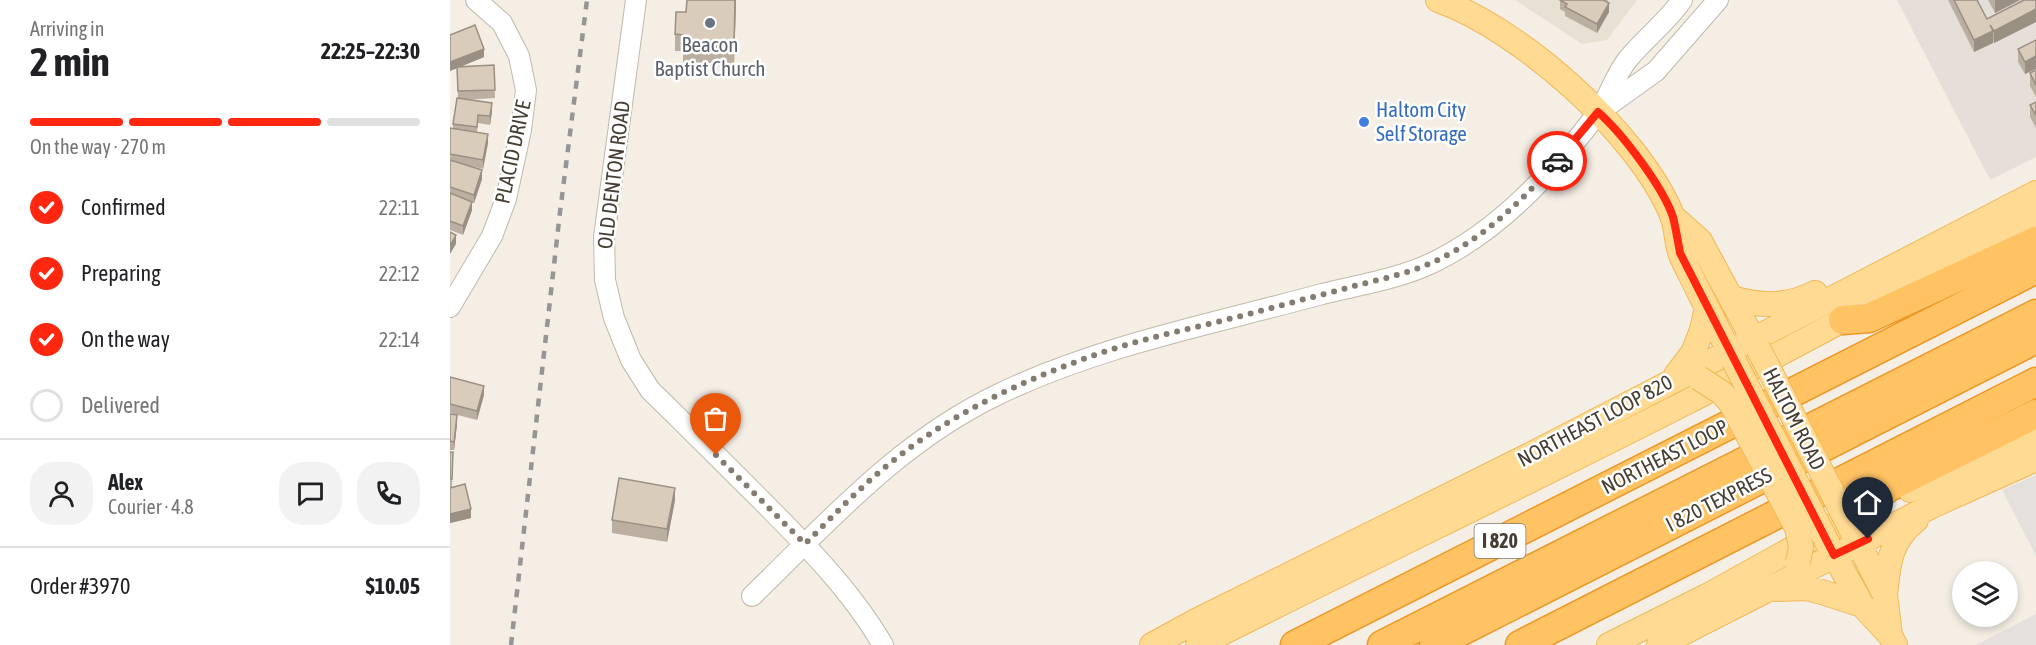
<!DOCTYPE html>
<html lang="en">
<head>
<meta charset="utf-8">
<style>
	body { margin:0; font-family:"Asap Condensed",sans-serif; background:#f2f2f2; color:#202124; height:100vh; display:flex; flex-direction:column; font-size:22px; white-space:nowrap }
	* { box-sizing:border-box; margin:0 }
	p { font-size:20px; color:#757577 }
	.icon { flex:none; width:33px; height:33px; fill:none; stroke:currentColor; stroke-width:2; stroke-linecap:round; stroke-linejoin:round }
	.map { position:relative; flex:1; overflow:hidden }
	.sheet { display:flex; flex-direction:column; background:#fff; width:450px }
	.sheet>* { flex:none }
	.fabs { position:absolute; left:1502px; top:561px; display:grid; gap:12px }
	.fabs a { display:grid; place-items:center; width:66px; height:66px; border-radius:50%; background:#fff; box-shadow:0 3px 9px #0003; font-size:30px }
	.pin { position:absolute; display:grid; place-items:center; width:51px; height:51px; color:#fff; margin:-62px -26px; border-radius:50% 50% 50% 0; rotate:-45deg; box-shadow:0 0 6px #0007 }
	.pin .icon { rotate:45deg }
	.courier { position:absolute; display:grid; place-items:center; width:60px; height:60px; margin:-30px; border:4px solid #ff2710; border-radius:50%; background:#fff; color:#222; box-shadow:0 2px 8px #0007 }
	.overview em { font-style:normal; font-weight:700 }
	.overview div { display:flex; flex-direction:column-reverse }
	.overview { display:flex; align-items:center; justify-content:space-between; height:102px; padding:0 30px }
	h1 { font-size:39px; font-weight:700; line-height:45px }
	.bar { display:grid; grid-template-columns:repeat(4,1fr); gap:9px 6px; align-content:center; height:72px; padding:0 30px }
	.bar i { height:8px; border-radius:4px; background:#e0e0e0 }
	.bar .on { background:#ff2710 }
	.bar p { grid-column:span 4 }
	.line { display:flex; align-items:center; gap:15px; padding:0 30px; border-top:2px solid #e0e0e0 }
	.line div { flex:1 }
	.round { display:grid; place-items:center; flex:none; width:63px; height:63px; border-radius:24px; background:#f2f2f2 }
	ol { padding:0 30px; list-style:none }
	li { display:flex; align-items:center; gap:18px; height:66px }
	li p { margin-inline-start:auto }
	li .icon { padding:6px; border-radius:50%; background:#ff2710; color:#fff; stroke-width:4 }
	li:last-child { color:#757577 }
	li i { width:33px; height:33px; border:3px solid #e0e0e0; border-radius:50% }
	main { display:flex; flex:1; min-height:0 }
	.map>svg:first-child { display:block }
	.residential { fill:#e8e0d2 }
	.industrial { fill:#e6dfd9 }
	.parking { fill:#e4e1dd }
	.lines { fill:none; stroke-linecap:round; stroke-linejoin:round }
	.minor-casing { stroke:#c3b8a9; stroke-width:22 }
	.major-casing { stroke:#efb957; stroke-width:26 }
	.highway-casing { stroke:#ec9826; stroke-width:31 }
	.minor { stroke:#fff; stroke-width:20 }
	.major { stroke:#ffda92; stroke-width:24 }
	.highway { stroke:#ffc364; stroke-width:28 }
	.rail { stroke:#959595; stroke-width:4.5; stroke-dasharray:8 8; stroke-linecap:butt }
	.major-bridge-casing { stroke:#efb957; stroke-width:26; stroke-linecap:butt }
	.major-bridge { stroke:#ffda92; stroke-width:24 }
	.wall { fill:#bbafa1 }
	.shaded-wall { fill:#998f83 }
	.building { fill:#daccbb; stroke:#998f83; stroke-width:1.5 }
	.done { stroke:#847c71; stroke-width:6; stroke-dasharray:0 10.8 }
	.route { stroke:#ff2710; stroke-width:8 }
	.worship-dot { fill:#6b7280; stroke:#fff; stroke-width:2 }
	.shop-dot { fill:#3f7fe0; stroke:#fff; stroke-width:2 }
	.labels { text-anchor:middle; stroke-width:5; stroke-linejoin:round; paint-order:stroke }
	.shield { fill:#fff; stroke:#7e7870; stroke-width:1.5 }
	.shield-label { font-size:20px; font-weight:bold; fill:#473e33 }
	.worship-label { font-size:21px; fill:#5b616d; stroke:#fff }
	.shop-label { font-size:21px; fill:#366cbe; stroke:#fff; text-anchor:start }
	.street-label { font-size:21px; fill:#473e33; stroke:#fff }
</style>
</head>
<body>
<main>
<section class="sheet">
<div class="overview"><div><h1>2 min</h1><p>Arriving in</p></div><em>22:25–22:30</em></div>
<div class="bar"><i class="on"></i><i class="on"></i><i class="on"></i><i></i><p>On the way · 270 m</p></div>
<ol>
<li><svg class="icon" aria-label="check" viewBox="0 0 24 24"><path d="M5 12l5 5 9-10"/></svg>Confirmed<p>22:11</p></li>
<li><svg class="icon" aria-label="check" viewBox="0 0 24 24"><path d="M5 12l5 5 9-10"/></svg>Preparing<p>22:12</p></li>
<li><svg class="icon" aria-label="check" viewBox="0 0 24 24"><path d="M5 12l5 5 9-10"/></svg>On the way<p>22:14</p></li>
<li><i></i>Delivered</li>
</ol>
<div class="line" style="height:108px"><a class="round"><svg class="icon" aria-label="person" viewBox="0 0 24 24"><circle cx="12" cy="8" r="4"/><path d="M4 21q1-7 8-7t8 7"/></svg></a><div><b>Alex</b><p>Courier · 4.8</p></div><a class="round"><svg class="icon" aria-label="chat" viewBox="0 0 24 24"><path d="M4 5h16v11H9l-5 4z"/></svg></a><a class="round"><svg class="icon" aria-label="phone" viewBox="0 0 24 24"><path d="M5 4h4l2 5-3 2q2 4 5 5l2-3 5 2v4C11 20 4 13 5 4z"/></svg></a></div>
<div class="line" style="height:78px"><div>Order #3970</div><b>$10.05</b></div>
</section>
<div class="map">
<svg width="1586" height="645" viewBox="0 0 1586 645">
	<rect width="100%" height="100%" fill="#f4eee4"/>
	<path class="residential" d="M1065 0H1187L1157 40 1132 44Z"/>
	<path class="industrial" d="M1447 0H1586V157L1540 180Z"/>
	<path class="parking" d="M1586 475V556L1552 490Z
		M1586 614V645H1526Z"/>
	<g class="lines">
		<defs>
			<path id="minor" d="M186 0 154 237 155 280 164 318 181 360 200 390C237 426 273 462 310 499 355 544 401 590 433 645
				M1153 109 1206 71 1268 0
				M0 307 42 236 56 199 71 130 76 90 69 56 52 23 26 0
				M302 596C379 521 450 441 549 394 651 345 763 324 872 294 909 285 948 279 982 263 1049 231 1103 172 1147 114 1159 97 1165 75 1178 59 1195 38 1217 22 1232 0"/>
			<path id="major" d="M988 0C1070 29 1188 133 1222 215 1227 227 1226 242 1231 255 1236 267 1243 279 1249 292 1261 315 1272 338 1284 361
				M1222 216 1250 241 1308 348
				M1282 298C1311 307 1338 307 1365 293
				M1226 375 1243 353 1252 330 1257 308
				M1460 490 1586 436
				M1403 533 1435 595 1440 635
				M1379 546 1412 605 1440 635 1445 645
				M1326 589 1356 588 1372 592 1412 605
				M1435 595C1438 564 1440 540 1466 520
				M702 645 746 621 1078 456 1586 193
				M748 645C910 563 1074 485 1235 403 1353 343 1468 278 1586 218
				M1159 645 1257 596 1414 509
				M1209 645 1484 505 1586 459"/>
			<path id="highway" d="M1393 320 1419 318 1586 241
				M1409 511 1439 487 1586 414
				M845 645 1586 269
				M932 645 1586 314
				M984 645 1586 339
				M1070 645 1586 382"/>
		</defs>
		<use href="#minor" class="minor-casing"/>
		<use href="#major" class="major-casing"/>
		<use href="#highway" class="highway-casing"/>
		<use href="#minor" class="minor"/>
		<use href="#major" class="major"/>
		<use href="#highway" class="highway"/>
		<path class="rail" d="M61 645 110 212 137 0"/>
		<defs>
			<path id="major-bridge" d="M1308 348 1403 533
				M1284 361 1379 546
				M1249 378 1272 393 1281 403 1347 528 1351 547 1348 562"/>
		</defs>
		<use href="#major-bridge" class="major-bridge-casing"/>
		<use href="#major-bridge" class="major-bridge"/>
	</g>
	<path class="wall" d="M237 0H286L284 64 233 62V51H225V34L236 12Z
		M1110 0H1158L1157 2 1159 12 1147 33 1115 16V12L1110 9Z
		M1498 0H1527L1537 19 1586 0V22L1544 43 1543 41V43L1524 52Z
		M1538 0H1570L1545 13Z
		M0 35 34 57 12 66 44 65 45 98 16 100 42 112 40 125 28 123 27 133 38 143 33 169 21 166 32 179 24 203H22V210L13 235 0 230V128L3 129V124L8 99 7 68 0 71Z
		M1586 40 1575 74 1568 62V49Z
		M1586 70V97L1580 86V73Z
		M1586 102V128L1580 117V105Z
		M0 377 34 395 27 420 0 413Z
		M0 414 7 424 4 450H0Z
		M0 452H3L2 488 21 518 0 523V488H2H0Z
		M225 500 217 542 162 533V520Z"/>
	<path class="shaded-wall" d="M285 0H286L284 64V47Z
		M1545 0H1570L1545 13Z
		M1159 3V12L1147 33V24Z
		M1586 9V22L1544 43V31Z
		M1543 31V43L1524 52V40Z
		M34 49V57L0 71V62Z
		M1586 56V69L1575 74V62Z
		M42 103V112L40 125V116Z
		M38 134V143L33 169V160Z
		M32 170V179L24 203V195Z
		M22 202V210L13 235V226Z
		M6 235V244L0 254V246Z
		M34 386V395L27 420V411Z
		M7 415V424L4 450V442Z
		M225 488V500L217 542V529Z
		M21 509V518L0 523V514Z"/>
	<path class="building" d="M237 0H285L284 47 233 46V35L225 34 226 12H236Z
		M1110 0H1153L1159 3 1147 24 1115 7 1117 4Z
		M1504 0H1527L1537 19 1574 0H1586V9L1544 31 1540 25 1543 31 1524 40Z
		M25 25 34 49 0 62V35Z
		M1586 40V56L1575 62 1568 49Z
		M44 65 45 90 8 91 7 67Z
		M1586 70V85L1580 73Z
		M7 98 42 103 40 116 28 115 27 127 3 124Z
		M1586 102V115L1580 105Z
		M0 128 38 134 33 160 0 154Z
		M0 160 32 170 24 195 0 187Z
		M0 193 22 202 13 226 0 221Z
		M0 232 6 235 0 246Z
		M0 377 34 386 27 411 0 404Z
		M0 414 7 415 4 442 0 441Z
		M0 452H3L2 479H0Z
		M169 478 225 488 217 529 162 520Z
		M15 484 21 509 0 514V488Z"/>
	<g class="lines">
		<path class="done" d="M266 455 355 544C384 515 412 485 444 460 498 417 559 387 623 363 671 344 721 333 771 321 811 311 850 300 890 290 920 281 952 276 981 263 1031 241 1072 201 1107 161"/>
		<path class="route" d="M1107 161 1148 112C1172 133 1213 187 1223 217 1226 229 1228 242 1230 253L1384 555 1418 539"/>
	</g>
	<circle class="worship-dot" cx="260" cy="23" r="6"/>
	<circle class="shop-dot" cx="914" cy="122" r="6"/>
	<g class="labels">
		<rect class="shield" x="1024.5" y="524" width="51" height="34" rx="4.5"/>
		<g class="shield-label">
			<text x="1050" y="548">I 820</text>
		</g>
		<g class="worship-label">
			<text x="260" y="52">Beacon<tspan x="260" dy="24">Baptist Church</tspan></text>
		</g>
		<g class="shop-label">
			<text x="926" y="117">Haltom City<tspan x="926" dy="24">Self Storage</tspan></text>
		</g>
		<g class="street-label">
			<text transform="translate(63 152) rotate(-78)" y="7">PLACID DRIVE</text>
			<text transform="translate(164 175) rotate(-83)" y="7">OLD DENTON ROAD</text>
			<text transform="translate(1344 419) rotate(63)" y="7">HALTOM ROAD</text>
			<text transform="translate(1145 421) rotate(-28)" y="7">NORTHEAST LOOP 820</text>
			<text transform="translate(1215 457) rotate(-27)" y="7">NORTHEAST LOOP</text>
			<text transform="translate(1269 500) rotate(-27)" y="7">I 820 TEXPRESS</text>
		</g>
	</g>
</svg>
<div class="fabs">
<a><svg class="icon" aria-label="layers" viewBox="0 0 24 24"><path d="M12 4l9 5-9 5-9-5zM3 14l9 5 9-5"/></svg></a>
</div>
<div class="pin" style="left:266px;top:455px;background:#ea580c"><svg class="icon" aria-label="bag" viewBox="0 0 24 24"><path d="M5 8h14l-1 12H6zM9 8a3 3 0 0 1 6 0"/></svg></div>
<div class="pin" style="left:1418px;top:539px;background:#1f2937"><svg class="icon" aria-label="home" viewBox="0 0 24 24"><path d="M3 11l9-7 9 7M6 9v11h12V9"/></svg></div>
<div class="courier" style="left:1107px;top:161px"><svg class="icon" aria-label="car" viewBox="0 0 24 24"><path d="M5 17H2v-5l4-1 3-4h7l3 4 3 1v5h-3M9 17h6M6 11h13"/><circle cx="7" cy="17" r="2"/><circle cx="17" cy="17" r="2"/></svg></div>
</div>
</main>
</body>
</html>
